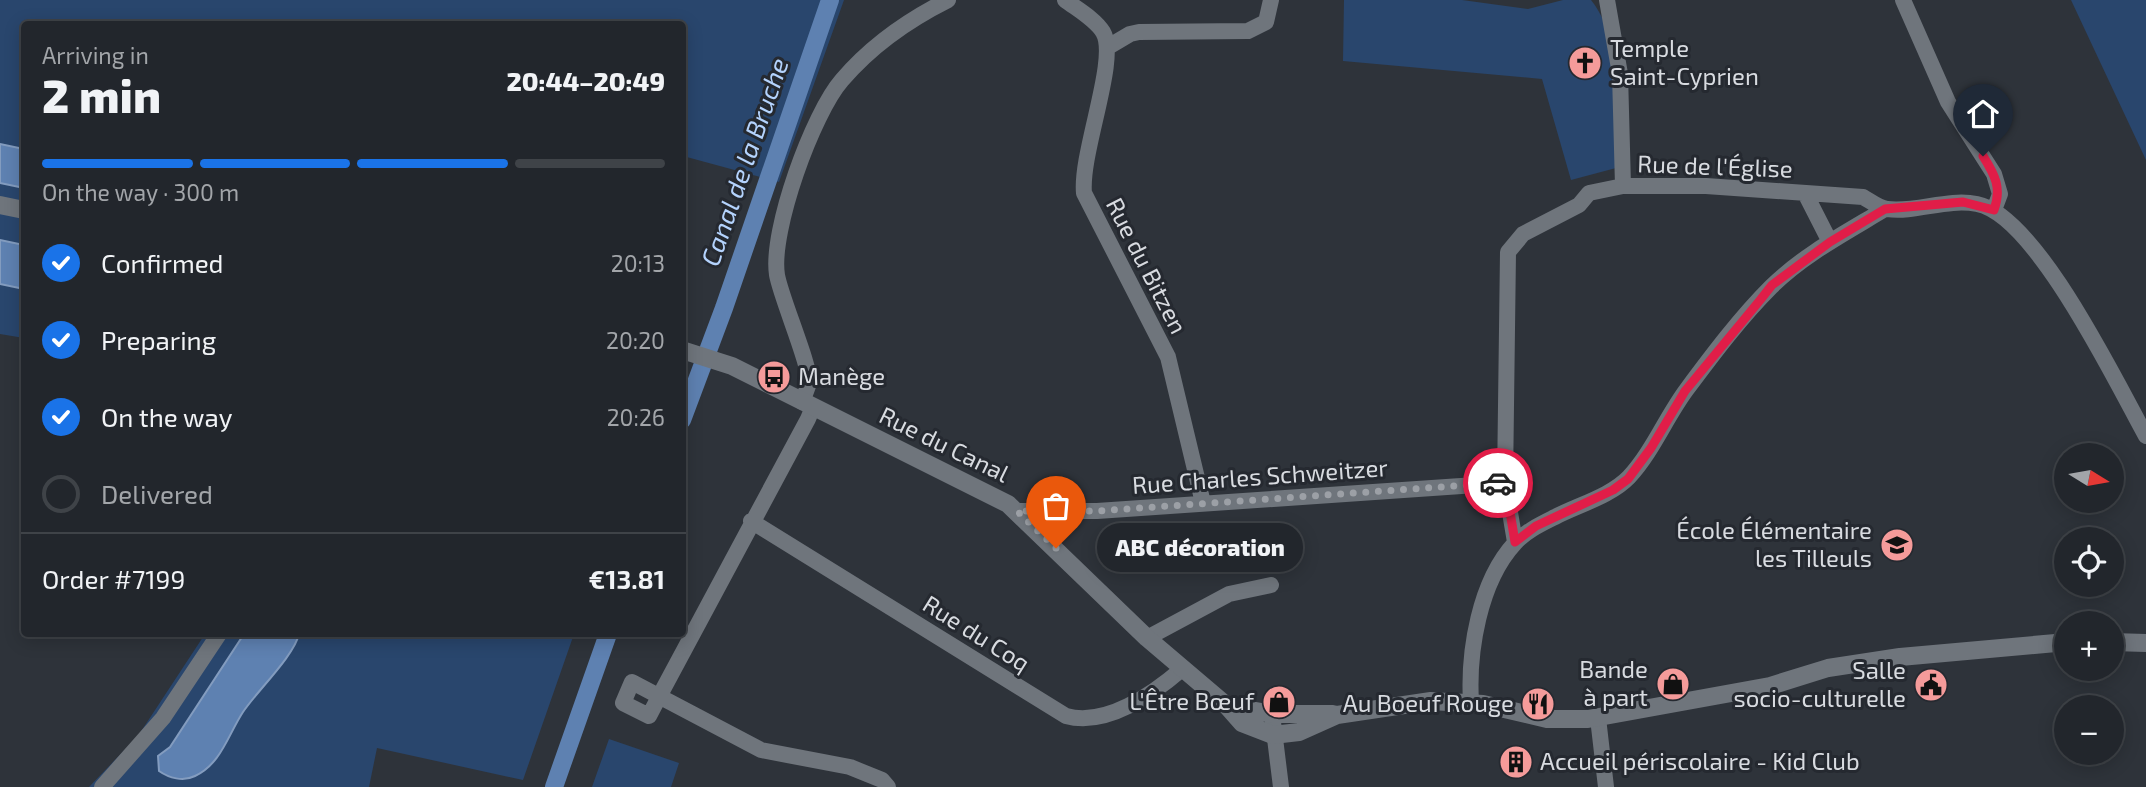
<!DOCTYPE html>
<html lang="en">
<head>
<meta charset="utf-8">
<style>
	body { margin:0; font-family:"Exo 2",sans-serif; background:#2e3238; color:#f1f3f6; height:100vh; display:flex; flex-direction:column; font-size:26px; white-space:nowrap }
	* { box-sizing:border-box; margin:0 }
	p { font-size:23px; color:#a2a5a9 }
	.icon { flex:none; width:38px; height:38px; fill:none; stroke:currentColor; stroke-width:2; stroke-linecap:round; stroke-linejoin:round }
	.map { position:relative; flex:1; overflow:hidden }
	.drawer { position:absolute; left:21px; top:21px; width:665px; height:616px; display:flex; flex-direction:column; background:#22262c; border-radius:7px; box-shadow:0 4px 18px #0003,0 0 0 2px #3f4348 }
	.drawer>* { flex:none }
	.needle { width:46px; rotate:101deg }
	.buttons { position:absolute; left:2054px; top:443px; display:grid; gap:14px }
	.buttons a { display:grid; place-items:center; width:70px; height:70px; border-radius:50%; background:#22262c; box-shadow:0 4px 18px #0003,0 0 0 2px #3f4348; font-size:35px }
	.pin { position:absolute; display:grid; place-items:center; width:60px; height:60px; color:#fff; margin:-72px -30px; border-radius:50% 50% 50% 0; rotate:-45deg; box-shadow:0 0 7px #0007 }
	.pin .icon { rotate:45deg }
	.courier { position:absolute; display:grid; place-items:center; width:70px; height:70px; margin:-35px; border:5px solid #e11d48; border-radius:50%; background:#fff; color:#222; box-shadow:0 2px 9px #0007 }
	.bubble { position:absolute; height:49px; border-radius:24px; background:#22262c; box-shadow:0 4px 18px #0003,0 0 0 2px #3f4348; font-size:23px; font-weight:800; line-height:49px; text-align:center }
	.overview em { font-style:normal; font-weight:800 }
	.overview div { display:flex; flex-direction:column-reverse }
	.overview { display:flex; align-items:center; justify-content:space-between; height:119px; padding:0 21px }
	h1 { font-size:46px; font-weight:800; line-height:52px }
	.bar { display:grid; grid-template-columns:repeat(4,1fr); gap:10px 7px; align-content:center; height:84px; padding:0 21px }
	.bar i { height:9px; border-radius:5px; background:#3f4348 }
	.bar .active { background:#1a73e8 }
	.bar p { grid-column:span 4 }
	.line { display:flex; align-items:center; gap:18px; padding:0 21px; border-top:2px solid #3f4348 }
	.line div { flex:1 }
	ol { padding:0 21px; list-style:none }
	li { display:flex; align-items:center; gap:21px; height:77px }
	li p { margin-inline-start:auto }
	li .icon { padding:7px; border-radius:50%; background:#1a73e8; color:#fff; stroke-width:4 }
	li:last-child { color:#a2a5a9 }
	li i { width:38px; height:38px; border:4px solid #3f4348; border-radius:50% }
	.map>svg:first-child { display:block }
	.green { fill:#29466d }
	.water { fill:#5e81b1; stroke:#839cbf; stroke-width:2 }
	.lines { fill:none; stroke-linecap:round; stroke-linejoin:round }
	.canal { stroke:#5e81b1; stroke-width:18 }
	.street { stroke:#6f757c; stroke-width:16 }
	.secondary { stroke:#6f757c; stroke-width:18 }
	.done { stroke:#9ca0a6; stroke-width:7; stroke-dasharray:0 12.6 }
	.route { stroke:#e11d48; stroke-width:9 }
	.labels { text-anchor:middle; stroke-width:6; stroke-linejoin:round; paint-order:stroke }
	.poi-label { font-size:24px; fill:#d8dbe0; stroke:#252930; text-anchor:end }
	.street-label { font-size:24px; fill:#d8dbe0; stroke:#252930 }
	.water-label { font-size:26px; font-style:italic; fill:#b4d3fd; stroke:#252930 }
</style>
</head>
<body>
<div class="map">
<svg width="2146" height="787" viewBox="0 0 2146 787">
	<rect width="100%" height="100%" fill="#2e333a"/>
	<path class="green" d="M0 0H844L779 182 683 156 682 24H24V338L0 334Z
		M1344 0H1462L1528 9 1563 0H1591C1626 44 1615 115 1616 168L1571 180 1542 79 1343 61Z
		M2071 0H2146V160Z
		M205 634H574L523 780 377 748 369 787H89L138 736Z
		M609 739 679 763 671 787H592Z"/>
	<path class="water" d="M0 144 24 149V188L0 183Z
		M0 240 24 245V289L0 284Z
		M244 634H299C294 656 257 691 243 712 228 735 221 764 195 776 183 782 169 778 159 771L158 756 170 747Z"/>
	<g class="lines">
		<path class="canal" d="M682 420 724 308 830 0
			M554 787 608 634"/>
		<path class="street" d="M1065 0C1077 9 1095 19 1103 32 1119 58 1080 153 1084 193L1168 357 1203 503
			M1607 0 1620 74 1623 186
			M1903 0 1948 102 1994 174 2000 194 1994 210
			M1108 47 1130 34 1139 32 1248 31 1266 22 1271 0
			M1805 193 1830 242
			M802 402C804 396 808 388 809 382 811 367 781 298 777 275 770 231 813 113 842 80 871 46 908 20 948 0
			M813 407 808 419 660 695 649 716 623 703 632 682 761 750 850 767 882 780 888 787
			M1017 511H1097L1505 483
			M751 521 1066 716C1106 727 1153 694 1182 669
			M1515 542 1505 483 1508 252 1523 234 1579 205 1589 193 1623 186H1706L1863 197C1870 201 1879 208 1887 209 1916 213 1947 198 1977 204 2036 215 2117 384 2146 436
			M1147 638 1229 594 1271 585
			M1471 702C1468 652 1479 582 1515 543 1526 531 1541 524 1555 517 1578 505 1611 496 1629 477 1653 451 1666 417 1687 389 1713 354 1741 317 1771 287 1803 255 1847 232 1885 209
			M1272 714 1281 787
			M1598 718 1606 787
			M102 787 163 718 219 634"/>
		<path class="secondary" d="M0 205 24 210
			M682 350 732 366 1008 504 1147 638 1227 706 1242 723 1273 735 1299 732 1337 715 1431 701 1483 704 1547 719H1588L1770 686 1828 668 1900 657 2067 642
			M2112 642 2146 643
			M1227 706 1272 714H1333"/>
	</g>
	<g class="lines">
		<path class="done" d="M1056 548 1017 511H1097L1498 483"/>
		<path class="route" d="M1498 483 1505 482 1515 542 1536 526 1613 490 1628 479 1651 448 1685 391 1761 299 1772 285 1830 242 1885 209 1963 202 1994 210C2002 188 1995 175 1983 156"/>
	</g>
	<defs>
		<symbol id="church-disc" viewBox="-11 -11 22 22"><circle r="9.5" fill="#f59b9a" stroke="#252930"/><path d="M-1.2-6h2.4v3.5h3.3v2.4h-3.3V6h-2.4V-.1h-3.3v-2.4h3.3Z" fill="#111"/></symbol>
		<symbol id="bus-disc" viewBox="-11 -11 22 22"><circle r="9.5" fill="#f59b9a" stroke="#252930"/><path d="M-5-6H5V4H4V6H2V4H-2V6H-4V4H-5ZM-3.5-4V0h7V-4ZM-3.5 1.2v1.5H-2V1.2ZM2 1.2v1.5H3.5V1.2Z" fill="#111"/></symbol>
		<symbol id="school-disc" viewBox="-11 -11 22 22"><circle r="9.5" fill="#f59b9a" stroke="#252930"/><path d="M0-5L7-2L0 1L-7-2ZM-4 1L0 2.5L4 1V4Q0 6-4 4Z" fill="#111"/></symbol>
		<symbol id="shop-disc" viewBox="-11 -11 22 22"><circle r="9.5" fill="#f59b9a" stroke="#252930"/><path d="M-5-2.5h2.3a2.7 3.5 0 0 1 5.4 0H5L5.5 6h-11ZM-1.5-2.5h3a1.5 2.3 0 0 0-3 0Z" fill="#111"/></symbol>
		<symbol id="civic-disc" viewBox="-11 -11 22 22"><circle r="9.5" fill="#f59b9a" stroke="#252930"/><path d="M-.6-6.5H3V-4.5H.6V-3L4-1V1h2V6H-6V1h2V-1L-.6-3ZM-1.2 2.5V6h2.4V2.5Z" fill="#111"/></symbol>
		<symbol id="restaurant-disc" viewBox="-11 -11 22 22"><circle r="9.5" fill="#f59b9a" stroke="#252930"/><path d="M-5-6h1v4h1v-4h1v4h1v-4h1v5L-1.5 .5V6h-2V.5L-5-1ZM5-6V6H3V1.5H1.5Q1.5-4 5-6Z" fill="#111"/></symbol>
		<symbol id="building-disc" viewBox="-11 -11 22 22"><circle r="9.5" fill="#f59b9a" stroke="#252930"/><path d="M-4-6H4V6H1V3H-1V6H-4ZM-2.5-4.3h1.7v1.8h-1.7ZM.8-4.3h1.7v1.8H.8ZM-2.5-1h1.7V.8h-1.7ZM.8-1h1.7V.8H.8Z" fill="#111"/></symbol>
	</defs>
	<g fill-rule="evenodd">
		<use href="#church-disc" x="1566" y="44" width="38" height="38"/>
		<use href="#bus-disc" x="755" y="358" width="38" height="38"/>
		<use href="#school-disc" x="1878" y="526" width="38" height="38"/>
		<use href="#shop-disc" x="1654" y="665" width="38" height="38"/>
		<use href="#civic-disc" x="1912" y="666" width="38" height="38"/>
		<use href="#shop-disc" x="1260" y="683" width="38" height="38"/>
		<use href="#restaurant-disc" x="1519" y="685" width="38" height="38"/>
		<use href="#building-disc" x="1497" y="743" width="38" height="38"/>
	</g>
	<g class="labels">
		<g class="poi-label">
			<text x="1610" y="57" text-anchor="start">Temple<tspan x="1610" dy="28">Saint-Cyprien</tspan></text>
			<text x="798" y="385" text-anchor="start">Manège</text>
			<text x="1872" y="539">École Élémentaire<tspan x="1872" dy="28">les Tilleuls</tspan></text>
			<text x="1648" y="678">Bande<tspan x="1648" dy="28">à part</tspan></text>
			<text x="1906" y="679">Salle<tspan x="1906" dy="28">socio-culturelle</tspan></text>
			<text x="1254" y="710">L'Être Bœuf</text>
			<text x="1514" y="712">Au Boeuf Rouge</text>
			<text x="1540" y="770" text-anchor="start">Accueil périscolaire - Kid Club</text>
		</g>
		<g class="street-label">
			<text transform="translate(1715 167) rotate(2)" y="8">Rue de l'Église</text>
			<text transform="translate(1146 266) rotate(63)" y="8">Rue du Bitzen</text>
			<text transform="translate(944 445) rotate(26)" y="8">Rue du Canal</text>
			<text transform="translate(1260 477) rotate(-4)" y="8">Rue Charles Schweitzer</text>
			<text transform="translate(976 634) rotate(32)" y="8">Rue du Coq</text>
		</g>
		<g class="water-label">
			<text transform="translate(745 162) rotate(-71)" y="9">Canal de la Bruche</text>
		</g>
	</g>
</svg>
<div class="buttons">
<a><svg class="needle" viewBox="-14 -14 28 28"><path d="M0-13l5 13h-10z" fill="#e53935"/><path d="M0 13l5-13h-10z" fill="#a2a5a9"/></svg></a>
<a><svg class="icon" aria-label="locate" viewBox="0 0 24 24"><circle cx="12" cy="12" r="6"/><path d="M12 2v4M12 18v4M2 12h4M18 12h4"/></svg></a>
<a>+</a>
<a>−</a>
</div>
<div class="pin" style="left:1056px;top:548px;background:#ea580c"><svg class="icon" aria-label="bag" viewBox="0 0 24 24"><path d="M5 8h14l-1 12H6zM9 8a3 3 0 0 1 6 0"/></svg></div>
<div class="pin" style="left:1983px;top:156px;background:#1f2937"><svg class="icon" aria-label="home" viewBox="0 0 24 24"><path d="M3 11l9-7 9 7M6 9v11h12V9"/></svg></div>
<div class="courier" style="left:1498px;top:483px"><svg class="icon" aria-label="car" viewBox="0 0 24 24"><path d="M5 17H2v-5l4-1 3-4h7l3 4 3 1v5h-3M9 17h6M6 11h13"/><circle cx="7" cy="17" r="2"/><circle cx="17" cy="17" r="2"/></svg></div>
<div class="bubble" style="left:1097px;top:523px;width:206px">ABC décoration</div>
<section class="drawer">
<div class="overview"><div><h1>2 min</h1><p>Arriving in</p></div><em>20:44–20:49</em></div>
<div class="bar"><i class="active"></i><i class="active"></i><i class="active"></i><i></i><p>On the way · 300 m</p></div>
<ol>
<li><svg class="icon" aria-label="check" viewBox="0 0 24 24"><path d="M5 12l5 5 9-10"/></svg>Confirmed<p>20:13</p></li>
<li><svg class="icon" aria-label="check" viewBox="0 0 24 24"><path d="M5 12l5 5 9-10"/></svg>Preparing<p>20:20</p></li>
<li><svg class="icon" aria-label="check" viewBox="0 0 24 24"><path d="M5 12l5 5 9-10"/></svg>On the way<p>20:26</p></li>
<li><i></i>Delivered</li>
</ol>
<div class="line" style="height:91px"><div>Order #7199</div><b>€13.81</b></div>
</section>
</div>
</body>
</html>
